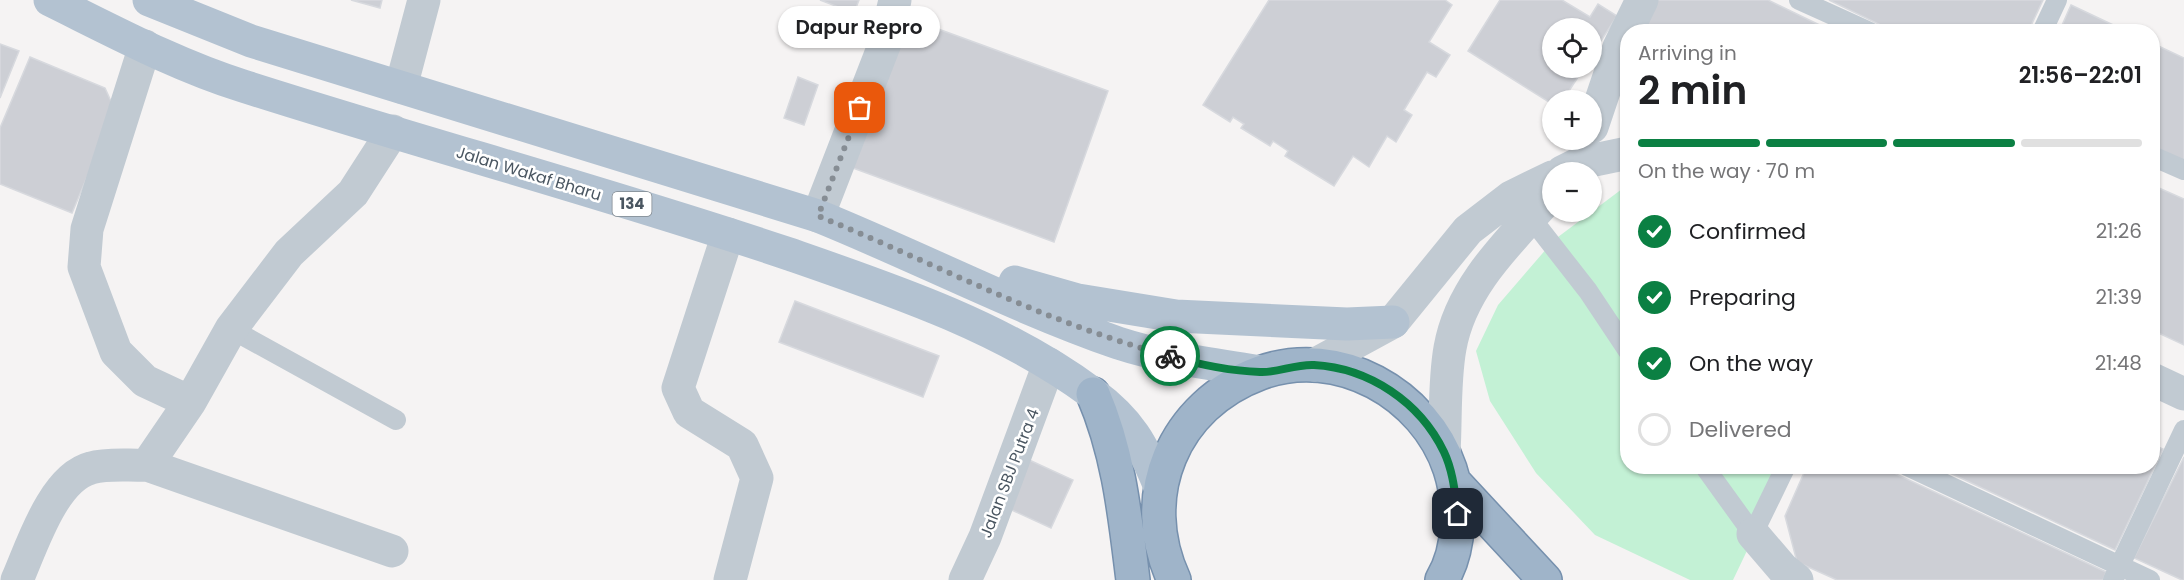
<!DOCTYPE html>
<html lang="en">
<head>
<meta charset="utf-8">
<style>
	body { margin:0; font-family:Poppins,sans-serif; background:#f2f2f2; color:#202124; height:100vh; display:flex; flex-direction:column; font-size:22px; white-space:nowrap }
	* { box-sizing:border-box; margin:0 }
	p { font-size:20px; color:#757577 }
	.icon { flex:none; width:33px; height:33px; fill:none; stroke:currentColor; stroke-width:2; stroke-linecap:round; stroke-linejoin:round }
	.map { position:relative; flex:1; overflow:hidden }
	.panel { position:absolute; left:1620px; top:24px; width:540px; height:450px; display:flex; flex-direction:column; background:#fff; border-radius:24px; box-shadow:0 2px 4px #0004 }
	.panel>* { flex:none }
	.tools { position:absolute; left:1542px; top:18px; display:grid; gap:12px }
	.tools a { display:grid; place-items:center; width:60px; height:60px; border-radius:50%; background:#fff; box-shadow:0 2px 4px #0004; font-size:30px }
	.pin { position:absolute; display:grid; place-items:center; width:51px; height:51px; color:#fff; margin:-26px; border-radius:12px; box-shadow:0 3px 9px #0006 }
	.courier { position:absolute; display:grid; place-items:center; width:60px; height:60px; margin:-30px; border:4px solid #0b8043; border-radius:50%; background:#fff; color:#222; box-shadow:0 2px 8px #0007 }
	.bubble { position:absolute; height:42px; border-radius:21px; background:#fff; box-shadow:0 2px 4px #0004; font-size:20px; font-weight:600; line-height:42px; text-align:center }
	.overview em { font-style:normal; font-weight:600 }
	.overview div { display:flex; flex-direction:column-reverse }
	.overview { display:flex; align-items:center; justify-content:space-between; height:102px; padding:0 18px }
	h1 { font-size:39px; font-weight:600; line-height:45px }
	.bar { display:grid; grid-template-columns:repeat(4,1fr); gap:9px 6px; align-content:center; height:72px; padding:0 18px }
	.bar i { height:8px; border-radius:4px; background:#e0e0e0 }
	.bar .active { background:#0b8043 }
	.bar p { grid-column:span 4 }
	ol { padding:0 18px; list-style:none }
	li { display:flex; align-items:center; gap:18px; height:66px }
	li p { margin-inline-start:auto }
	li .icon { padding:6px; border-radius:50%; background:#0b8043; color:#fff; stroke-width:4 }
	li:last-child { color:#757577 }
	li i { width:33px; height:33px; border:3px solid #e0e0e0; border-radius:50% }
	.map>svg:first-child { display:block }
	.green { fill:#c3f1d5 }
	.building { fill:#cdcfd5; stroke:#d7d9de; stroke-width:1.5 }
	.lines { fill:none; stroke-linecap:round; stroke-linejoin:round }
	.trunk-casing { stroke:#7690ad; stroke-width:36 }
	.service { stroke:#c1cad2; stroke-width:20 }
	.minor { stroke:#c1cad2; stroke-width:33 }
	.primary { stroke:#b3c2d1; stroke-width:33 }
	.trunk { stroke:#9fb4c9; stroke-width:33 }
	.done { stroke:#868d94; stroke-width:6; stroke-dasharray:0 10.8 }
	.route { stroke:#0b8043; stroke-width:8 }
	.labels { text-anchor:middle; stroke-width:5; stroke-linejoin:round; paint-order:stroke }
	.shield { fill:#fff; stroke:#808990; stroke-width:1.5 }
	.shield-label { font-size:15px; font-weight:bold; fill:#4a5661 }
	.street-label { font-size:16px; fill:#4a5661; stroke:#fff }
</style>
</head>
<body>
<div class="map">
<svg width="2184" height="580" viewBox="0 0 2184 580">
	<rect width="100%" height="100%" fill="#f5f3f3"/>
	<path class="green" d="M1622 189H1627L1628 466 1787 467 1733 580H1690L1595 535 1536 473 1490 401 1476 351 1498 305 1554 240Z"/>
	<path class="building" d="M351 0H382L380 8Z
		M820 0H859L854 13Z
		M1269 0H1445L1452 5 1429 42 1450 55 1436 77 1427 72 1404 110 1412 115 1396 142 1387 136 1369 167 1353 156 1334 186 1285 156 1288 151 1273 141 1270 146 1241 128 1244 124 1233 117 1230 122 1203 105Z
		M1500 0H1562L1590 17 1598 4 1617 16 1592 55V28H1552V68H1584L1563 100H1552V104L1468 51Z
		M1653 0H1768L1834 32H1638Z
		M1829 0H2043L2028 32H1895Z
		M2071 5 2128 32H2059Z
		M908 18 1108 91 1054 242 853 168Z
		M2152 43 2184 58V164L2152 150Z
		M0 44 19 51 0 98Z
		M30 57 105 88 115 110 72 213 0 184V128Z
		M798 77 818 85 804 125 784 118Z
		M2152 185 2184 199V345L2152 330Z
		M795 301 939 356 923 397 779 342Z
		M2152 444 2163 449 2115 550 1935 466H2152Z
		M2184 457V580H2182L2134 558Z
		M1027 459 1073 480 1051 528 1005 507Z
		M1807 466H1879L2106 572 2103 580H1837L1797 562 1785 516Z"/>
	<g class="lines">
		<defs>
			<path id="trunk" d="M1093 394C1119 454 1125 516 1133 580
				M1454 482 1545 580
				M1174 580C1135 496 1173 405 1260 373 1338 344 1425 394 1450 469 1461 503 1461 548 1442 580"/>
		</defs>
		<use href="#trunk" class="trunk-casing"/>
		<path class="service" d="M1799 0 1870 32
			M2042 32 2057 0
			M2152 156 2184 170
			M1524 209 1588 291 1628 351
			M231 329 396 420
			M1704 466 1753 534 1786 466
			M1907 466 2150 580
			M2113 580 2184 430"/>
		<path class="minor" d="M145 46 87 229 84 267 116 352 145 381 190 402
			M401 87 424 0
			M1592 127 1619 47 1642 0
			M1562 172 1580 163 1628 153
			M818 216 885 43 895 0
			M728 234 678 388 689 412 742 445 757 478 730 580
			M1314 365 1393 322 1468 230 1511 197 1552 177
			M2152 379 2184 394
			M1444 453C1446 419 1444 381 1450 348 1461 285 1511 240 1552 194
			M1753 534 1783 569 1797 580
			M392 551 147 465 190 402 231 329 289 253 353 193 393 131
			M17 580C32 546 53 478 91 468 108 463 130 466 147 465
			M965 580 985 537 1049 364"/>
		<path class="primary" d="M50 0C113 31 176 65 243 86 424 144 608 193 789 254 893 290 1003 327 1092 393 1130 421 1143 445 1160 487
			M149 0 251 41 818 216C919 257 1015 307 1118 343 1164 358 1213 364 1261 372
			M1015 282 1078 300 1176 316 1347 324 1393 322"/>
		<use href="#trunk" class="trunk"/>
	</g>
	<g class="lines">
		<path class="done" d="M860 108 818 216C935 263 1047 324 1170 356"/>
		<path class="route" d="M1170 356C1197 364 1231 371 1260 372 1277 373 1295 364 1314 365 1369 368 1420 402 1444 452 1453 471 1455 493 1458 514"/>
	</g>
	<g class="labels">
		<rect class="shield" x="612.5" y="192" width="39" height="24" rx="4.5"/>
		<g class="shield-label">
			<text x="632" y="209">134</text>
		</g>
		<g class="street-label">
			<text transform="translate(529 173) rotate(17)" y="6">Jalan Wakaf Bharu</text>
			<text transform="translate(1009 473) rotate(-69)" y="6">Jalan SBJ Putra 4</text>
		</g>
	</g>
</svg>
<div class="tools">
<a><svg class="icon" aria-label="locate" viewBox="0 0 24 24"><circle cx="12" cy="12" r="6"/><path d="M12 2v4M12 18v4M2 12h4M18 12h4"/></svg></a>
<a>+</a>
<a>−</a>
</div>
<div class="pin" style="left:860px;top:108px;background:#ea580c"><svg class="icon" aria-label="bag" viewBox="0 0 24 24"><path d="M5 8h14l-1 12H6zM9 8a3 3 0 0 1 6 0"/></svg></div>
<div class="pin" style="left:1458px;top:514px;background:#1f2937"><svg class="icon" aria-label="home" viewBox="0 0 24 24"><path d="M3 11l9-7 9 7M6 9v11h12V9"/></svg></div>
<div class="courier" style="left:1170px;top:356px"><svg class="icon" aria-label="bike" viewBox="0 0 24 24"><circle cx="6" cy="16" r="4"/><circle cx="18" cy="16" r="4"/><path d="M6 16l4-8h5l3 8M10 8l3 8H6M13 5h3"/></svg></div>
<div class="bubble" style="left:778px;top:6px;width:162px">Dapur Repro</div>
<section class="panel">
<div class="overview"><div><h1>2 min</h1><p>Arriving in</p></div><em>21:56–22:01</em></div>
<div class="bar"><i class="active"></i><i class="active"></i><i class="active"></i><i></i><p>On the way · 70 m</p></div>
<ol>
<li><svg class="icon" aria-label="check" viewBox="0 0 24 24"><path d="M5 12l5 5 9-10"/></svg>Confirmed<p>21:26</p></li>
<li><svg class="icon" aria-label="check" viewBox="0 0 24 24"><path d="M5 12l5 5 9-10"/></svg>Preparing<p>21:39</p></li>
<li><svg class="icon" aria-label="check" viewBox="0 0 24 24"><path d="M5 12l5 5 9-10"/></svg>On the way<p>21:48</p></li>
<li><i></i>Delivered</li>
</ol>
</section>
</div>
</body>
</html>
